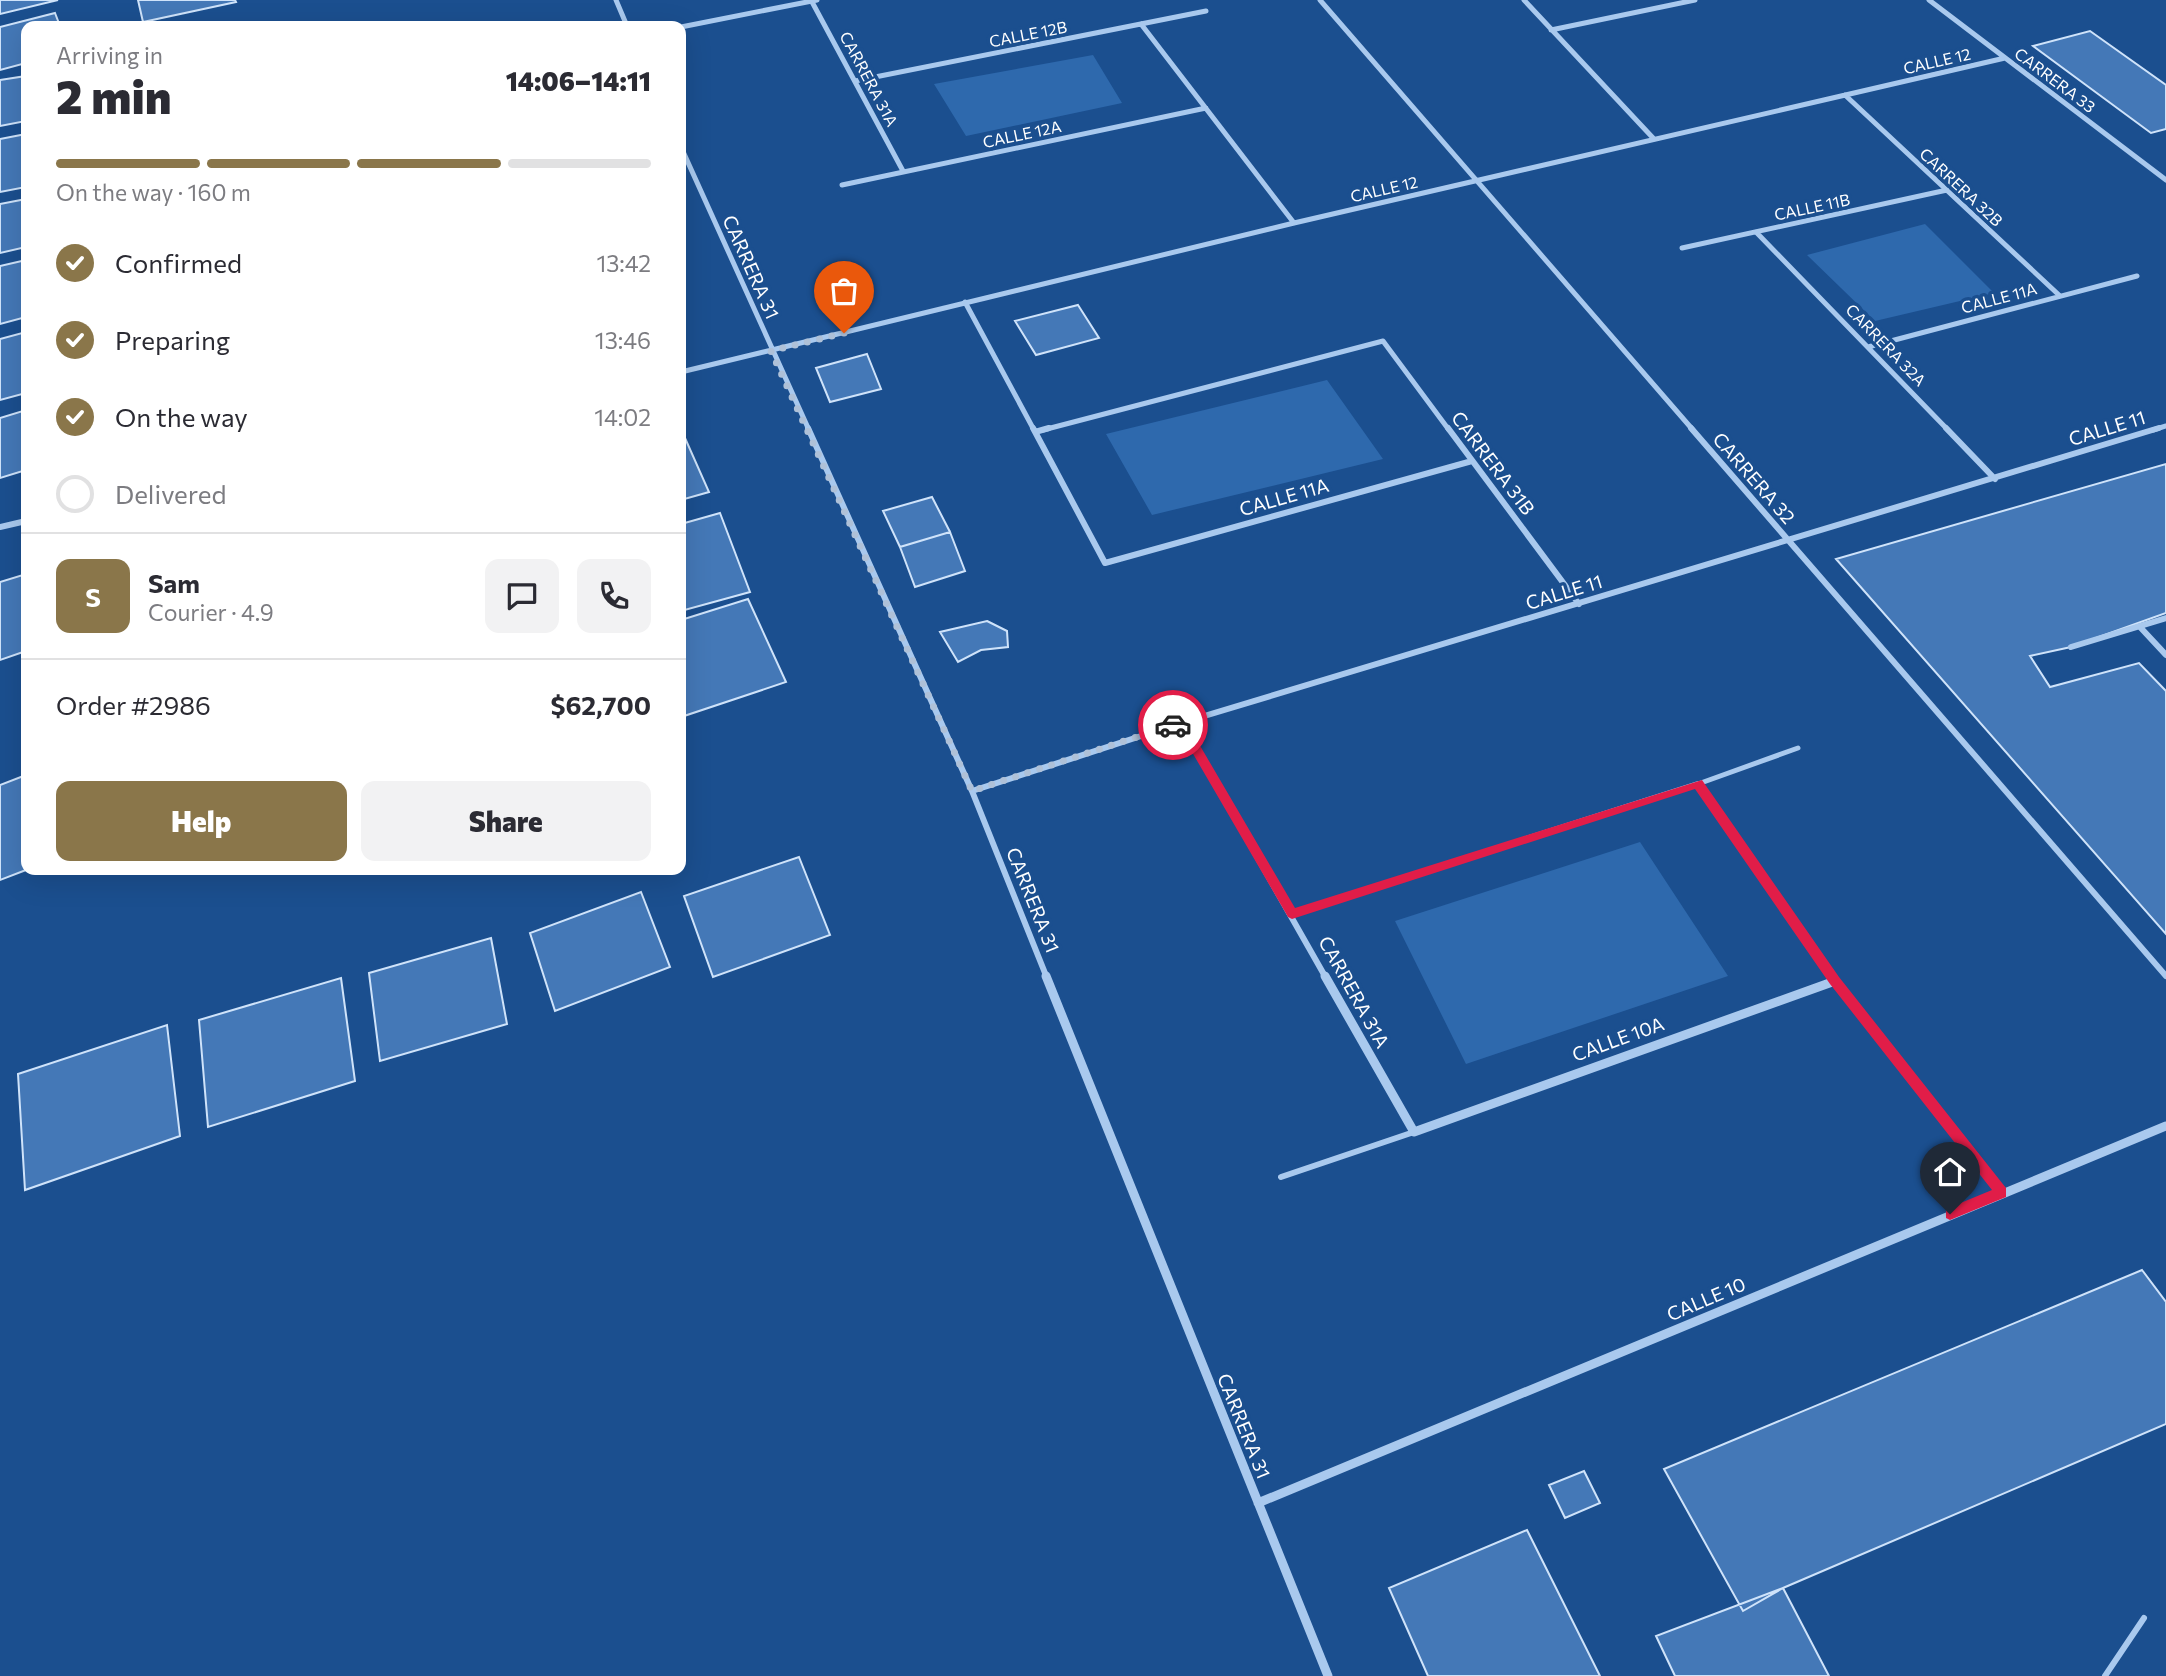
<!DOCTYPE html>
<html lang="en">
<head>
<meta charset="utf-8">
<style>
	body { margin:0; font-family:Commissioner,sans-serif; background:#f2f2f3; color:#2b2b33; height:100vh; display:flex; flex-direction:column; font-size:26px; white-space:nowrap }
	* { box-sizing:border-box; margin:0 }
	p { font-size:23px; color:#7c7c81 }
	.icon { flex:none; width:38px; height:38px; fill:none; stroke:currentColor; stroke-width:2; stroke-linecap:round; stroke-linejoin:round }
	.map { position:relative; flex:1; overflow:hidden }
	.side { position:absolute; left:21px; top:21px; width:665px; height:854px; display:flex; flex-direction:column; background:#fff; border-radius:14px; box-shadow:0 7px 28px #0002 }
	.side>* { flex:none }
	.pin { position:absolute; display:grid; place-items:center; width:60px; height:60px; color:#fff; margin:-72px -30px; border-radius:50% 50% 50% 0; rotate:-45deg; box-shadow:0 0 7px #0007 }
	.pin .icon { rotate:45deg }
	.courier { position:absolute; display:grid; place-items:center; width:70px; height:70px; margin:-35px; border:5px solid #e11d48; border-radius:50%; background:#fff; color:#222; box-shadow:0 2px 9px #0007 }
	.summary em { font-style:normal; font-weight:800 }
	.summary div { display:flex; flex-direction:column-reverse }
	.summary { display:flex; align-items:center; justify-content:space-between; height:119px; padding:0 35px }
	h1 { font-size:46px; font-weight:800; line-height:52px }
	.bar { display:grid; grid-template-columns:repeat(4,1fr); gap:10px 7px; align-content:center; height:84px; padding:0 35px }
	.bar i { height:9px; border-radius:5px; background:#e1e1e2 }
	.bar .on { background:#8a764a }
	.bar p { grid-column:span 4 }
	.line { display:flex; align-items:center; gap:18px; padding:0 35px; border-top:2px solid #e1e1e2 }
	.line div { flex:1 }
	.round { display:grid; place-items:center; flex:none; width:74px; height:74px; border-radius:14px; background:#f2f2f3 }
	ol { padding:0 35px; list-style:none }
	li { display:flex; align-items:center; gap:21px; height:77px }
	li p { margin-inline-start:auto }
	li .icon { padding:7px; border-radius:50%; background:#8a764a; color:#fff; stroke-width:4 }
	li:last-child { color:#7c7c81 }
	li i { width:38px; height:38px; border:4px solid #e1e1e2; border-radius:50% }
	.button { display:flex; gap:14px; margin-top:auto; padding:14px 35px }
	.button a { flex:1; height:80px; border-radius:14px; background:#8a764a; color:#fff; font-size:28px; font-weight:800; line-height:80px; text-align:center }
	.button a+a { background:#f2f2f3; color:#2b2b33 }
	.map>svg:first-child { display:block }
	.green { fill:#2e69ad }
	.building { fill:#4478b7; stroke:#cfe3fa; stroke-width:2 }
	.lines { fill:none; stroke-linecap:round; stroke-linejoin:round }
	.service-far1 { stroke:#a9c9ee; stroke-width:5 }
	.service { stroke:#a9c9ee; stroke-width:6 }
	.minor-far2 { stroke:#a9c9ee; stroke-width:5 }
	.minor-far1 { stroke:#a9c9ee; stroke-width:6 }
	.minor { stroke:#a9c9ee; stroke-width:9 }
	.route { fill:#e11d48 }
	.done { stroke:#afc1d8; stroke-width:7; stroke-dasharray:0 12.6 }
	.labels { text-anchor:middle; stroke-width:7; stroke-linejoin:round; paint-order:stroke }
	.far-street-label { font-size:16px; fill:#fff; stroke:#1b4f8f }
	.street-label { font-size:19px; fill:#fff; stroke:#1b4f8f }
</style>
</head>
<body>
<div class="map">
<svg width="2166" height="1676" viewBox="0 0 2166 1676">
	<rect width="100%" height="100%" fill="#1b4f8f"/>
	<path class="green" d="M1093 55 1122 103 966 136 934 84Z
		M1925 224 1994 293 1875 321 1807 255Z
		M1327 380 1383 459 1152 515 1106 434Z
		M1640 842 1728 976 1466 1064 1395 921Z"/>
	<path class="building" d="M0 0H58L0 14Z
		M138 0H235L236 2 143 22Z
		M55 13 60 26H26V63L0 70V27Z
		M2090 31 2166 85V129L2151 133 2033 46Z
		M26 76V121L0 126V80Z
		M26 134V187L0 192V139Z
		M26 199V247L0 253V204Z
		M26 260V317L0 324V266Z
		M1078 305 1099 338 1036 355 1015 321Z
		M26 332V393L0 400V339Z
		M867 354 881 389 830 402 816 368Z
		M26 410V470L0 478V418Z
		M681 429 709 492 681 500Z
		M2166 464V613L2071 647 2030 656 2050 687 2139 663 2166 691V934L1836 559Z
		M932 497 950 532 900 547 883 511Z
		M720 513 750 592 681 611V524Z
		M950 532 965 571 915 587 900 547Z
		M26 574V651L0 660V582Z
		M748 599 786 682 681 717V620Z
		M987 621 1007 631 1008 647 981 650 958 662 940 632Z
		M26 775V870L0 880V785Z
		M799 857 830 935 713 977 684 896Z
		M641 892 670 967 555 1011 530 933Z
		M491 938 507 1024 380 1061 369 973Z
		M341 978 355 1081 208 1127 199 1020Z
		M167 1025 180 1136 25 1190 18 1074Z
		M2142 1270 2166 1302V1424L1783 1588 1743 1611 1664 1469Z
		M1584 1471 1600 1503 1565 1518 1549 1485Z
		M1527 1530 1600 1676H1428L1389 1588Z
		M1783 1588 1829 1676H1675L1656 1636Z"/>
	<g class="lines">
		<path class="service-far1" d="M1698 784 1798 748"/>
		<path class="service" d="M1281 1177 1414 1132
			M2105 1676 2144 1618"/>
		<path class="minor-far2" d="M616 0 627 26
			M811 0 903 171
			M1320 0 1693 430
			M1524 0 1654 139
			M1929 0 2166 180
			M1141 24 1294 223
			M681 27 817 0
			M1551 30 1695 0
			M855 81 1206 11
			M1845 95 2060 296
			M681 147 809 430
			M842 185 1206 108
			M1756 232 1948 430
			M1682 248 1947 190
			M965 302 1034 430
			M1868 347 2137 276
			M681 372 1294 223 2005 58
			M1043 430 1383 341 1449 430
			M2153 430 2166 426"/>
		<path class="minor-far1" d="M808 428 972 791 1047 978
			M1033 428 1105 563 1472 461
			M1448 428 1579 604
			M1691 428 2166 976
			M1946 428 1995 479
			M1035 432 1049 428
			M0 527 26 521
			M2140 627 2166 655
			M2071 647 2166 618
			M1181 723 1326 978
			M972 791 1181 723 2159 428
			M1292 914 1698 784 1833 978"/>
		<path class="minor" d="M1046 976 1328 1676
			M1325 976 1414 1132 1835 981
			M1831 976 2002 1192
			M1258 1503 2166 1126"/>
	</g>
	<path class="route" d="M1181 719 1185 720 1295 908 1702 780 1839 977 2006 1188V1197L1950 1220 1946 1218V1209L1992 1190 1830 984 1695 789 1292 919 1288 917 1178 728H1169V722Z"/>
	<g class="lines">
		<path class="done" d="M844 333 771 351 972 791 1173 725"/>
	</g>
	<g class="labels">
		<g class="far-street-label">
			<text transform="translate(1028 34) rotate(-11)" y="6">CALLE 12B</text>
			<text transform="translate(1937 61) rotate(-13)" y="6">CALLE 12</text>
			<text transform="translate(869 79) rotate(62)" y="6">CARRERA 31A</text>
			<text transform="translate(2055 80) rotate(37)" y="6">CARRERA 33</text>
			<text transform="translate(1022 134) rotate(-12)" y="6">CALLE 12A</text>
			<text transform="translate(1961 187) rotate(43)" y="6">CARRERA 32B</text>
			<text transform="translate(1384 189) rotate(-13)" y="6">CALLE 12</text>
			<text transform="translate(1812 207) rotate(-12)" y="6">CALLE 11B</text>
			<text transform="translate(1999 298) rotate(-15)" y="6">CALLE 11A</text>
			<text transform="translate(1886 345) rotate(46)" y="6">CARRERA 32A</text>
		</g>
		<g class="street-label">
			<text transform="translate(751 267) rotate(66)" y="7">CARRERA 31</text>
			<text transform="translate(2107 428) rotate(-17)" y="7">CALLE 11</text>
			<text transform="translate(1493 463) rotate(53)" y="7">CARRERA 31B</text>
			<text transform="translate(1754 478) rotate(49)" y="7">CARRERA 32</text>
			<text transform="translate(1284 497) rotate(-16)" y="7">CALLE 11A</text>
			<text transform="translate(1564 592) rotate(-17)" y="7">CALLE 11</text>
			<text transform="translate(1033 900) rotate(68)" y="7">CARRERA 31</text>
			<text transform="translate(1354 992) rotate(61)" y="7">CARRERA 31A</text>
			<text transform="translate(1618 1039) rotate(-20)" y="7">CALLE 10A</text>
			<text transform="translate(1706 1299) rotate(-23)" y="7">CALLE 10</text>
			<text transform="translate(1244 1426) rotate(68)" y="7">CARRERA 31</text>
		</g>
	</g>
</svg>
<div class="pin" style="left:844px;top:333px;background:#ea580c"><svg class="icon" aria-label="bag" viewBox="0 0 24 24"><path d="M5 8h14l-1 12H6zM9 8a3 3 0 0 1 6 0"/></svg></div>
<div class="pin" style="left:1950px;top:1214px;background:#1f2937"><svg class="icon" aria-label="home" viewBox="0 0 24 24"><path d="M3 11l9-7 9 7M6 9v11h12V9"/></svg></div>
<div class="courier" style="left:1173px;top:725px"><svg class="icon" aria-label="car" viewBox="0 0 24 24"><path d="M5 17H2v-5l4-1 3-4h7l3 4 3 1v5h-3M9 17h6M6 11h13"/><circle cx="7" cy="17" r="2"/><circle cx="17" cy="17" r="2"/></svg></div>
<section class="side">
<div class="summary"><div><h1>2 min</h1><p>Arriving in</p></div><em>14:06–14:11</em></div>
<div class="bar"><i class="on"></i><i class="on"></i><i class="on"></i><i></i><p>On the way · 160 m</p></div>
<ol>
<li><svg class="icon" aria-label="check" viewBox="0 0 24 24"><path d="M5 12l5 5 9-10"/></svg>Confirmed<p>13:42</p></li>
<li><svg class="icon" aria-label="check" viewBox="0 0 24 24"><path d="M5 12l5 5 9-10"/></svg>Preparing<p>13:46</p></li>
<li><svg class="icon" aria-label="check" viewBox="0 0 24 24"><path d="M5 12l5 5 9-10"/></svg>On the way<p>14:02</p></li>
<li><i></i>Delivered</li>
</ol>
<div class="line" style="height:126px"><b class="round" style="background:#8a764a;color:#fff">S</b><div><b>Sam</b><p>Courier · 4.9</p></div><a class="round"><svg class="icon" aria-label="chat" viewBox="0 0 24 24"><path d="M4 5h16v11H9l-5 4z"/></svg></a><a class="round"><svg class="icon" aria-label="phone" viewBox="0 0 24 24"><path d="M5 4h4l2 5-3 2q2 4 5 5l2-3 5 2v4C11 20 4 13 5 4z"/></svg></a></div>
<div class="line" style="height:91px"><div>Order #2986</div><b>$62,700</b></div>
<div class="button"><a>Help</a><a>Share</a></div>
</section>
</div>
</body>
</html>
